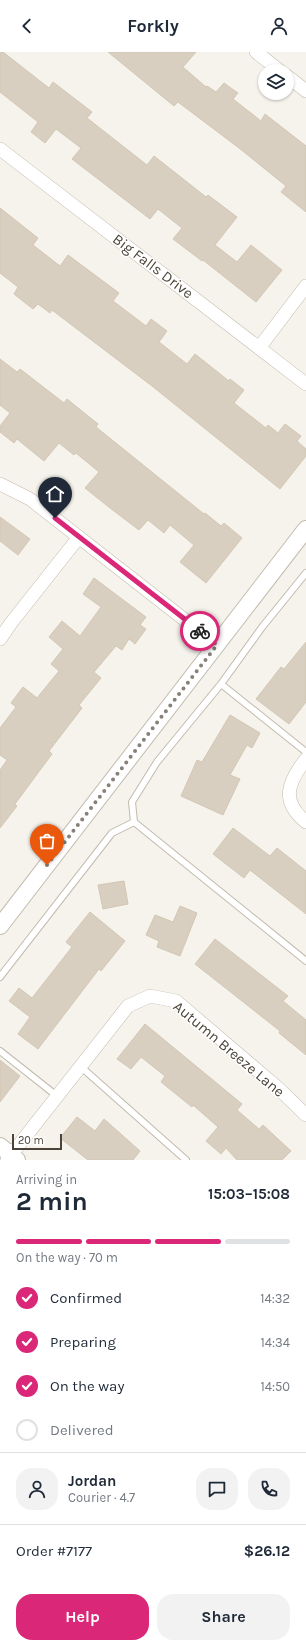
<!DOCTYPE html>
<html lang="en">
<head>
<meta charset="utf-8">
<style>
	body { margin:0; font-family:Karla,sans-serif; background:#f2f2f3; color:#1f2937; height:100vh; display:flex; flex-direction:column; font-size:15px; white-space:nowrap }
	* { box-sizing:border-box; margin:0 }
	p { font-size:13px; color:#747a83 }
	.icon { flex:none; width:22px; height:22px; fill:none; stroke:currentColor; stroke-width:2; stroke-linecap:round; stroke-linejoin:round }
	.map { position:relative; height:1108px; overflow:hidden }
	.drawer { display:flex; flex-direction:column; background:#fff; flex:1 }
	.drawer>* { flex:none }
	.buttons { position:absolute; left:258px; top:12px; display:grid; gap:8px }
	.buttons a { display:grid; place-items:center; width:36px; height:36px; border-radius:50%; background:#fff; box-shadow:0 1px 3px #0004; font-size:20px }
	.scale { position:absolute; left:12px; bottom:10px; width:50px; box-sizing:border-box; padding-left:4px; border:2px solid #4b4439; border-top:0; font-size:11px; line-height:14px; white-space:nowrap; color:#4b4439; -webkit-text-stroke:3px #fff; paint-order:stroke }
	.pin { position:absolute; display:grid; place-items:center; width:34px; height:34px; color:#fff; margin:-41px -17px; border-radius:50% 50% 50% 0; rotate:-45deg; box-shadow:0 0 4px #0007 }
	.pin .icon { rotate:45deg }
	.courier { position:absolute; display:grid; place-items:center; width:40px; height:40px; margin:-20px; border:3px solid #db2777; border-radius:50%; background:#fff; color:#222; box-shadow:0 1px 5px #0007 }
	.head em { font-style:normal; font-weight:700 }
	.head div { display:flex; flex-direction:column-reverse }
	.head { display:flex; align-items:center; justify-content:space-between; height:68px; padding:0 16px }
	h1 { font-size:26px; font-weight:700; line-height:30px }
	.bar { display:grid; grid-template-columns:repeat(4,1fr); gap:6px 4px; align-content:center; height:48px; padding:0 16px }
	.bar i { height:5px; border-radius:3px; background:#e0e1e3 }
	.bar .on { background:#db2777 }
	.bar p { grid-column:span 4 }
	.line { display:flex; align-items:center; gap:10px; padding:0 16px; border-top:1px solid #e0e1e3 }
	.line div { flex:1 }
	.round { display:grid; place-items:center; flex:none; width:42px; height:42px; border-radius:16px; background:#f2f2f3 }
	ol { padding:0 16px; list-style:none }
	li { display:flex; align-items:center; gap:12px; height:44px }
	li p { margin-inline-start:auto }
	li .icon { padding:4px; border-radius:50%; background:#db2777; color:#fff; stroke-width:4 }
	li:last-child { color:#747a83 }
	li i { width:22px; height:22px; border:2px solid #e0e1e3; border-radius:50% }
	.primary-button { display:flex; gap:8px; margin-top:auto; padding:8px 16px }
	.primary-button a { flex:1; height:46px; border-radius:16px; background:#db2777; color:#fff; font-size:16px; font-weight:700; line-height:46px; text-align:center }
	.primary-button a+a { background:#f2f2f3; color:#1f2937 }
	header { display:flex; justify-content:space-between; align-items:center; height:52px; padding:0 16px; background:#fff; font-size:18px; font-weight:700 }
	.map>svg:first-child { display:block }
	.building { fill:#d8cfc1; stroke:#d3c7b4 }
	.lines { fill:none; stroke-linecap:round; stroke-linejoin:round }
	.service-casing { stroke:#c2bbae; stroke-width:8 }
	.minor-casing { stroke:#c2bbae; stroke-width:14 }
	.tertiary-casing { stroke:#c2bbae; stroke-width:18 }
	.service { stroke:#fff; stroke-width:6 }
	.minor { stroke:#fff; stroke-width:13 }
	.tertiary { stroke:#fff; stroke-width:16 }
	.done { stroke:#878178; stroke-width:4; stroke-dasharray:0 7.2 }
	.route { stroke:#db2777; stroke-width:5 }
	.labels { text-anchor:middle; stroke-width:3; stroke-linejoin:round; paint-order:stroke }
	.street-label { font-size:15px; fill:#4b4439; stroke:#fff }
</style>
</head>
<body>
<header><svg class="icon" aria-label="back" viewBox="0 0 24 24"><path d="M15 5l-7 7 7 7"/></svg>Forkly<svg class="icon" aria-label="person" viewBox="0 0 24 24"><circle cx="12" cy="8" r="4"/><path d="M4 21q1-7 8-7t8 7"/></svg></header>
<div class="map">
<svg width="306" height="1108" viewBox="0 0 306 1108">
	<rect width="100%" height="100%" fill="#f6f3ec"/>
	<path class="building" d="M0 0H3L49 36 53 30 92 60 87 66 147 113 154 104 206 145 208 143 237 165 215 193 237 210 251 193 282 218 256 250 203 208 202 209 173 187 182 176 158 157 150 167 72 107 81 96 56 77 45 91 31 80 38 70 0 40Z
		M108 0H196L183 15 206 35 207 34 216 40 224 31 238 41 233 47 261 69 265 62 306 94V160L281 140 286 134 239 96 178 50 174 54Z
		M0 156 38 186 33 193 60 214 68 203 119 241 113 249 146 274 151 267 167 279 159 290 187 312 195 302 229 329 230 327 244 338 234 351 266 376 268 373 278 381 285 372 301 384 297 389 306 397V404L280 437 152 334 52 258 50 261 38 252 33 257 14 242 18 235 0 221Z
		M0 307 17 320 20 317 64 351 67 347 98 372 96 375 204 462 205 461 221 474 224 471 242 486 206 531 180 510 194 493 170 473 164 481 148 468 139 478 110 456 85 436 99 420 76 401 74 403 59 391 44 409 17 387 14 391 0 380V374L10 361 0 353Z
		M0 465 30 487 18 503 0 489Z
		M94 526 146 565 140 573 146 577 135 592 129 587 122 598 116 594 94 620 101 626 79 653 82 656 49 699 52 702 15 752 17 754 0 776V718L7 708 0 703V676L16 655 11 651 23 635 37 646 59 619 51 612 63 597 49 585 62 569 80 584 101 555 83 542Z
		M306 590V650L289 672 256 647 281 615 284 617Z
		M230 663 260 681 252 696 247 693 230 723 240 727 223 763 181 744 197 708 202 710Z
		M233 776 270 804 277 796 306 819V862L250 818 244 826 213 802Z
		M124 829 128 852 103 857 98 833Z
		M180 854 197 861 180 904 157 895 159 889 146 883 155 863 173 870Z
		M90 860 125 889 101 919 99 917 38 997 18 982 30 965 9 949 19 936 32 946 72 895 66 890Z
		M215 887 288 944 283 949 306 968V1003L279 981 280 979 195 912Z
		M145 972 242 1052 237 1058 259 1077 263 1073 291 1099 282 1108H237L226 1096 221 1102 206 1089 218 1075 193 1053 192 1055 161 1030 165 1024 141 1005 131 1017 117 1007Z
		M0 1008 20 1024 0 1050Z
		M77 1065 95 1079 104 1067 140 1099 133 1108H88L60 1086Z"/>
	<g class="lines">
		<defs>
			<path id="service" d="M221 632 263 574 306 521
				M306 700 221 632 157 710 132 750 134 770 306 909
				M0 925 112 781 134 770
				M0 999 57 1044
				M80 1014 186 1108"/>
			<path id="minor" d="M256 0 280 19
				M287 24 306 39
				M0 97 306 332
				M259 296 306 234
				M0 432 30 447 217 593
				M0 587 11 571 79 485
				M306 707C288 730 280 749 306 770
				M7 1108 128 954 150 944 176 949 278 1036 306 1063"/>
			<path id="tertiary" d="M0 874 306 477
				M0 1094 17 1108"/>
		</defs>
		<use href="#service" class="service-casing"/>
		<use href="#minor" class="minor-casing"/>
		<use href="#tertiary" class="tertiary-casing"/>
		<use href="#service" class="service"/>
		<use href="#minor" class="minor"/>
		<use href="#tertiary" class="tertiary"/>
	</g>
	<g class="lines">
		<path class="done" d="M47 813 217 593 200 579"/>
		<path class="route" d="M55 466 200 579"/>
	</g>
	<g class="labels">
		<g class="street-label">
			<text transform="translate(153 214) rotate(37)" y="5">Big Falls Drive</text>
			<text transform="translate(229 997) rotate(40)" y="5">Autumn Breeze Lane</text>
		</g>
	</g>
</svg>
<div class="buttons">
<a><svg class="icon" aria-label="layers" viewBox="0 0 24 24"><path d="M12 4l9 5-9 5-9-5zM3 14l9 5 9-5"/></svg></a>
</div>
<div class="scale">20 m</div>
<div class="pin" style="left:47px;top:813px;background:#ea580c"><svg class="icon" aria-label="bag" viewBox="0 0 24 24"><path d="M5 8h14l-1 12H6zM9 8a3 3 0 0 1 6 0"/></svg></div>
<div class="pin" style="left:55px;top:466px;background:#1f2937"><svg class="icon" aria-label="home" viewBox="0 0 24 24"><path d="M3 11l9-7 9 7M6 9v11h12V9"/></svg></div>
<div class="courier" style="left:200px;top:579px"><svg class="icon" aria-label="bike" viewBox="0 0 24 24"><circle cx="6" cy="16" r="4"/><circle cx="18" cy="16" r="4"/><path d="M6 16l4-8h5l3 8M10 8l3 8H6M13 5h3"/></svg></div>
</div>
<section class="drawer">
<div class="head"><div><h1>2 min</h1><p>Arriving in</p></div><em>15:03–15:08</em></div>
<div class="bar"><i class="on"></i><i class="on"></i><i class="on"></i><i></i><p>On the way · 70 m</p></div>
<ol>
<li><svg class="icon" aria-label="check" viewBox="0 0 24 24"><path d="M5 12l5 5 9-10"/></svg>Confirmed<p>14:32</p></li>
<li><svg class="icon" aria-label="check" viewBox="0 0 24 24"><path d="M5 12l5 5 9-10"/></svg>Preparing<p>14:34</p></li>
<li><svg class="icon" aria-label="check" viewBox="0 0 24 24"><path d="M5 12l5 5 9-10"/></svg>On the way<p>14:50</p></li>
<li><i></i>Delivered</li>
</ol>
<div class="line" style="height:72px"><a class="round"><svg class="icon" aria-label="person" viewBox="0 0 24 24"><circle cx="12" cy="8" r="4"/><path d="M4 21q1-7 8-7t8 7"/></svg></a><div><b>Jordan</b><p>Courier · 4.7</p></div><a class="round"><svg class="icon" aria-label="chat" viewBox="0 0 24 24"><path d="M4 5h16v11H9l-5 4z"/></svg></a><a class="round"><svg class="icon" aria-label="phone" viewBox="0 0 24 24"><path d="M5 4h4l2 5-3 2q2 4 5 5l2-3 5 2v4C11 20 4 13 5 4z"/></svg></a></div>
<div class="line" style="height:52px"><div>Order #7177</div><b>$26.12</b></div>
<div class="primary-button"><a>Help</a><a>Share</a></div>
</section>
</body>
</html>
